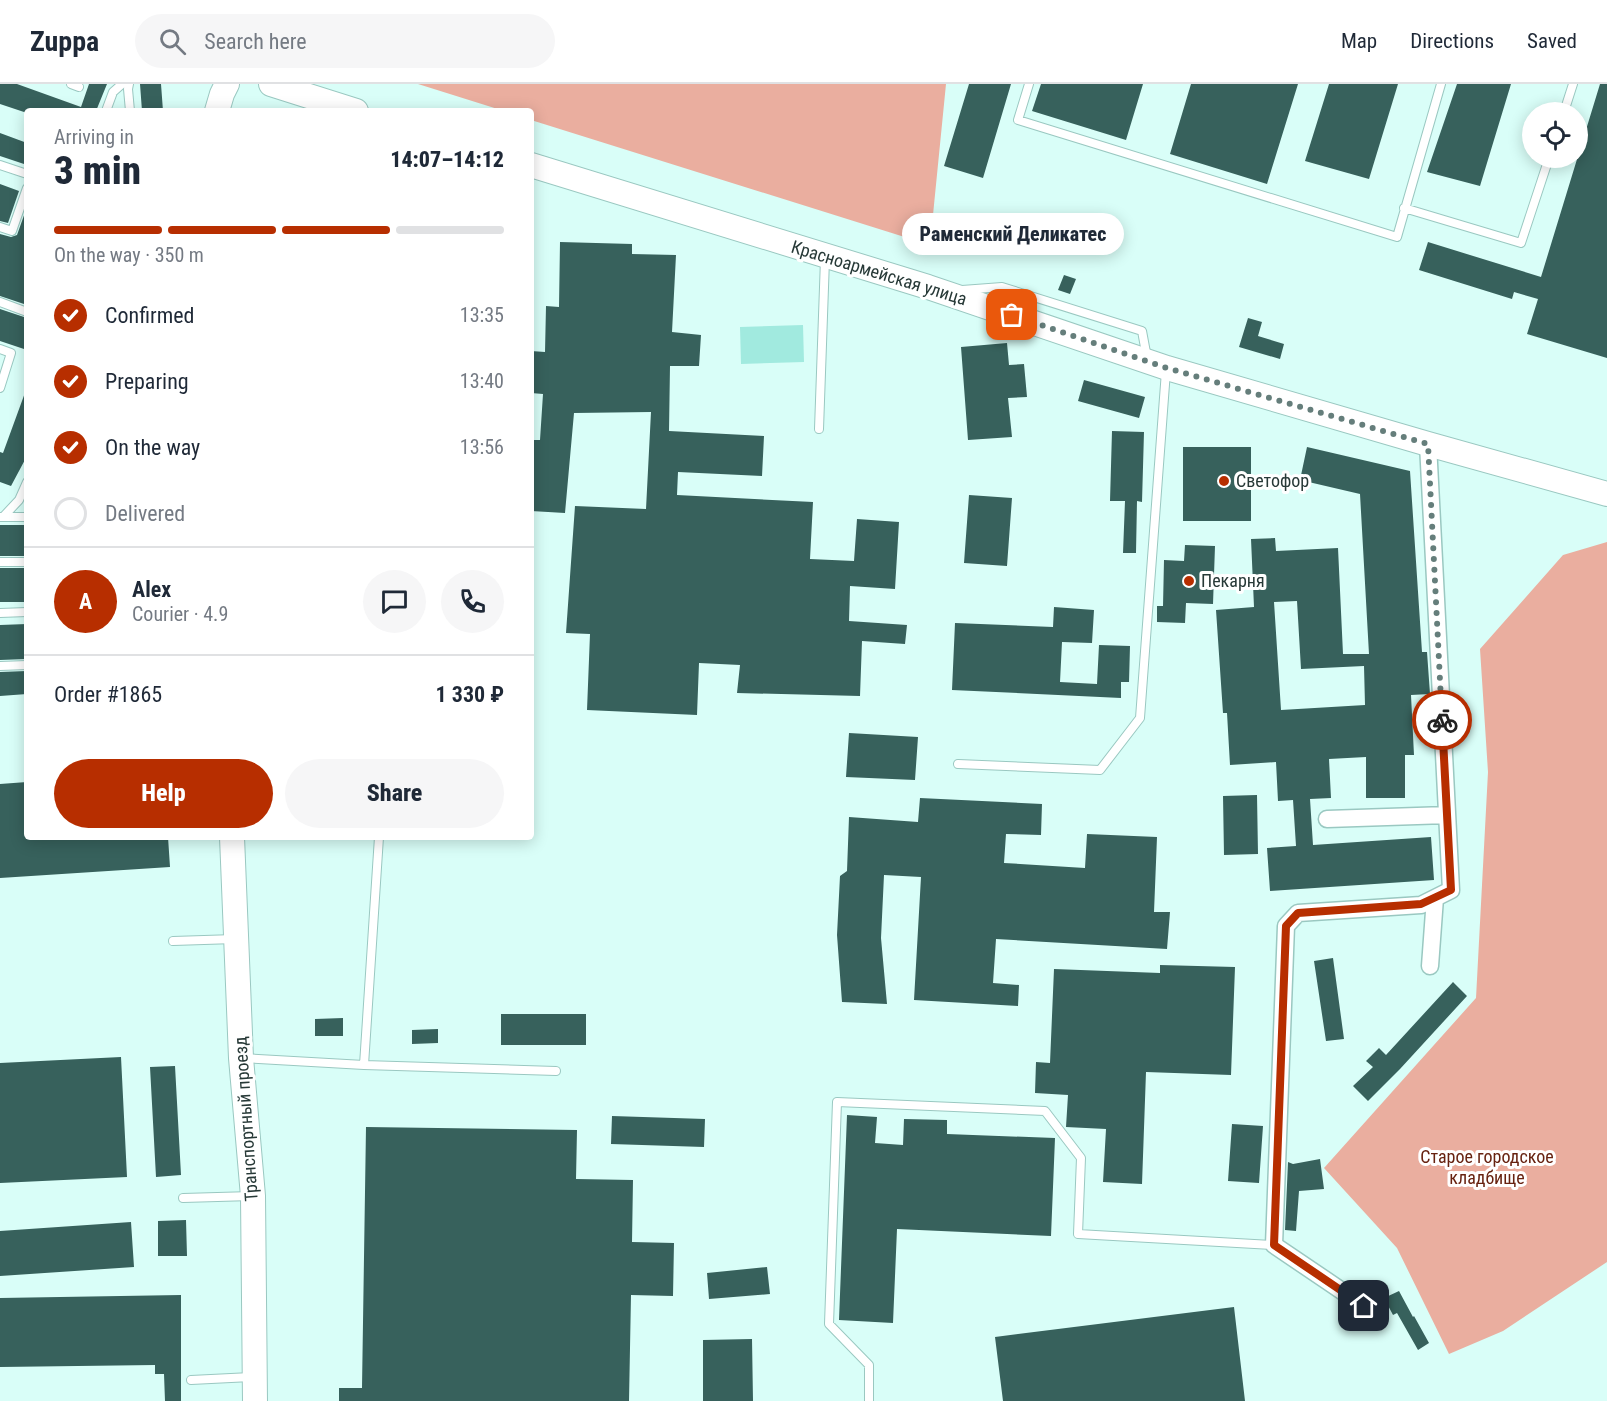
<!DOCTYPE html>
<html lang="en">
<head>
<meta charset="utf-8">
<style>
	body { margin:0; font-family:"Roboto Condensed",sans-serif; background:#f6f6f7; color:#1f2937; height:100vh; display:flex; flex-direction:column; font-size:22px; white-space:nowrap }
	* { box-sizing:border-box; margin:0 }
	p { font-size:20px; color:#747a83 }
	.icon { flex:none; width:33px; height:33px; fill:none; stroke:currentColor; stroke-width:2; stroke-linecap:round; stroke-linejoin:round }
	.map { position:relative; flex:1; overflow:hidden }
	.panel { position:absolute; left:24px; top:24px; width:510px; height:732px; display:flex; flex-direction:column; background:#fff; border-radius:6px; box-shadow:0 3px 15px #0003 }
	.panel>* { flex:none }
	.controls { position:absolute; left:1522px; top:18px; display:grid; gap:12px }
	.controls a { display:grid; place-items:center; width:66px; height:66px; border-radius:50%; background:#fff; box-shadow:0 3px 15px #0003; font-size:30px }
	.pin { position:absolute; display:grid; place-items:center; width:51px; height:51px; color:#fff; margin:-26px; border-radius:12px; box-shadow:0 3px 9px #0006 }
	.courier { position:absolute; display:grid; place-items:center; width:60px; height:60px; margin:-30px; border:4px solid #b72e00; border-radius:50%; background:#fff; color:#222; box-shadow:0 2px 8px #0007 }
	.bubble { position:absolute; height:42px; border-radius:21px; background:#fff; box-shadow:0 3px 15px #0003; font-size:20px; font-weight:800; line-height:42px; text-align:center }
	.headline em { font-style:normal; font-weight:800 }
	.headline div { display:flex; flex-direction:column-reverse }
	.headline { display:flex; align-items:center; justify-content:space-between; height:102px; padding:0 30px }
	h1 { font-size:39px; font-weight:800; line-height:45px }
	.bar { display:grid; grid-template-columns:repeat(4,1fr); gap:9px 6px; align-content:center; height:72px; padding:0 30px }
	.bar i { height:8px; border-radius:4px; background:#e0e1e3 }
	.bar .selected { background:#b72e00 }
	.bar p { grid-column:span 4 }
	.line { display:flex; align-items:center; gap:15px; padding:0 30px; border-top:2px solid #e0e1e3 }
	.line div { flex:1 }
	.round { display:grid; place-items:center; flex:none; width:63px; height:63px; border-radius:32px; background:#f6f6f7 }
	ol { padding:0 30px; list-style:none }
	li { display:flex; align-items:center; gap:18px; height:66px }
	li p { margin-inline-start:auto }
	li .icon { padding:6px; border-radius:50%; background:#b72e00; color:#fff; stroke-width:4 }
	li:last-child { color:#747a83 }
	li i { width:33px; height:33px; border:3px solid #e0e1e3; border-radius:50% }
	.cta { display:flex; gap:12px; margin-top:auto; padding:12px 30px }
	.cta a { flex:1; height:69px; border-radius:36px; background:#b72e00; color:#fff; font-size:24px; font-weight:800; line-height:69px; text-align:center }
	.cta a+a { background:#f6f6f7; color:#1f2937 }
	header { display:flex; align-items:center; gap:36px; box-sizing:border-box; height:84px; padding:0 30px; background:#fff; border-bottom:2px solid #e0e1e3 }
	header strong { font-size:28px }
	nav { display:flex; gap:33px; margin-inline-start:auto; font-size:21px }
	.search { width:420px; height:54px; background:#f6f6f7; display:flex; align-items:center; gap:15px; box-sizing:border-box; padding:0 21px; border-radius:33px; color:#747a83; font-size:22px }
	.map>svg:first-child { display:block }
	.forest { fill:#eaae9f }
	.water { fill:#a1eadf }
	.building { fill:#37615c; fill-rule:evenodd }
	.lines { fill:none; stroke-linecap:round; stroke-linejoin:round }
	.lane-casing { stroke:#9ac8c1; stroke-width:10 }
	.street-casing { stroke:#9ac8c1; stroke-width:19 }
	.secondary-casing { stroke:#9ac8c1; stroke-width:26 }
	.lane { stroke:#fff; stroke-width:8 }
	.street { stroke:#fff; stroke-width:16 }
	.secondary { stroke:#fff; stroke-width:24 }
	.done { stroke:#657e7b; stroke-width:6; stroke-dasharray:0 10.8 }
	.route { stroke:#b72e00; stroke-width:8 }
	.poi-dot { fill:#b72e00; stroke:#fff; stroke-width:2 }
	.labels { text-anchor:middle; stroke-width:6; stroke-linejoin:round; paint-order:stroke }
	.street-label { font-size:18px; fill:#273937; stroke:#fff }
	.poi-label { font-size:18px; fill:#273937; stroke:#fff; text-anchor:start }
	.park-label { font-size:18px; fill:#672210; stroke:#fff }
</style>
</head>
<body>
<header>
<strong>Zuppa</strong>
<div class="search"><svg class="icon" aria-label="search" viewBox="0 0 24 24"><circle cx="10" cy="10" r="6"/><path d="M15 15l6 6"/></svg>Search here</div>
<nav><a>Map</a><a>Directions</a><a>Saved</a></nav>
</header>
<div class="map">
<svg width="1607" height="1317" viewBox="0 0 1607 1317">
	<rect width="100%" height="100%" fill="#d9fef8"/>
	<path class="forest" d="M418 0H946L930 161 531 36V27H504Z
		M1607 458V1178L1503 1247 1449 1270 1397 1164 1324 1084 1476 914 1488 688 1480 565 1563 471Z"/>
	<path class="water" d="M803 241 804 278 741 280 740 243Z"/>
	<path class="building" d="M0 0H17L81 23 89 0H107L96 27H27V29L0 20Z
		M140 0H161L163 27H142Z
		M969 0H1011L983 94 944 82Z
		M1041 0H1143L1126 56 1032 27Z
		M1191 0H1298L1267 100 1170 70Z
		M1329 0H1398L1369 95 1305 77Z
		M1457 0H1511L1480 102 1427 88Z
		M1600 0H1607V274L1527 250 1538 215 1514 208 1512 215 1419 186 1428 158 1541 193Z
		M0 49 27 59V81L0 72Z
		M0 100 19 107 8 139 0 137Z
		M27 123V221L0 212V150L11 153 17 151Z
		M560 158 632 160V170L676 171 672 248 701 251 699 282H670L669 347 764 352 762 392 678 388 677 411 813 418 810 475 854 477 857 435 899 438 895 505 850 502 849 537 907 541 905 560 862 557 860 612 737 609 740 581 699 579 697 631 587 626 590 550 566 549 575 422 646 425 651 328 574 329 565 429 531 427V356H540L543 310 531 309V267L545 268 546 222 559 223Z
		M1064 191 1076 195 1070 210 1058 206Z
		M0 225 27 234V266L0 257Z
		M1248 234 1262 238 1258 252 1284 260 1280 275 1239 263Z
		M1007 259 1009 281 1024 280 1027 313 1008 314 1012 353 968 356 961 263Z
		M1084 296 1145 313 1139 334 1078 317Z
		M26 306H27V372L11 402 0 398V368L3 369Z
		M1112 347 1144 348 1142 418 1137 417 1136 469H1123L1125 417H1110Z
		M1183 363H1251V437H1183Z
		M1307 363 1410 387 1422 568H1427L1430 610 1411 611 1414 671H1405V714H1366V673L1329 675 1331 714 1310 715 1313 761 1431 753 1434 796 1270 807 1267 764 1296 762 1293 716 1278 717 1276 678 1230 681 1227 629H1223L1216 526 1254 523 1251 455 1275 454 1276 467 1338 464 1343 570H1369L1360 410 1300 396ZM1297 517 1301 585 1364 582 1365 621 1281 626 1274 518Z
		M969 411 1012 414 1007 482 964 479Z
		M0 441H27V472H0Z
		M1185 461 1215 462 1213 520 1186 519 1185 539 1157 538V522H1163L1164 476 1184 477Z
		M0 484H27V518H0Z
		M1054 523 1094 526 1092 559 1062 558 1060 598 1097 600 1099 561 1130 562 1129 598H1121V614L952 606 955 539 1053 543Z
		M27 540V575L0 576V541Z
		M27 587V610L0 612V588Z
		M849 649 918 653 915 696 846 693Z
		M27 698V753H168L170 783 0 794V700Z
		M1257 711 1258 770 1224 771 1223 712Z
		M920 714 1042 720 1041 751 1006 750 1004 779 1085 784 1087 750 1157 753 1154 828H1170L1167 865 996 855 993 899 1019 901 1018 922 914 916 921 793 884 791 881 854 887 920 842 918 837 851 840 792 847 787 849 733 918 738Z
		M1333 874 1344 955 1326 957 1314 877Z
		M1160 881 1235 883 1231 991 1146 988 1142 1100 1103 1098 1106 1045 1066 1043 1068 1011 1035 1009 1036 978 1050 979 1054 885 1160 889Z
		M1453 898 1467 912 1400 985 1368 1017 1353 1002 1373 983 1366 977 1379 964 1386 971Z
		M501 930H586V961H501Z
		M343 934V952H315V935Z
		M438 945V959L412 960V946Z
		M121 973 127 1093 0 1099V979Z
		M175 982 181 1091 156 1093 150 983Z
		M847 1031 877 1033 875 1059 903 1061 904 1035 947 1036V1050L1055 1054 1051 1152 897 1145 893 1239 839 1236Z
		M612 1032 705 1035 704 1063 611 1060Z
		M1232 1040 1263 1042 1259 1099 1228 1097Z
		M366 1043 577 1046 576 1095 633 1096 632 1158 674 1159 673 1212 631 1211 629 1317H339V1304H362Z
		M1320 1075 1324 1105 1299 1107 1296 1147 1285 1146 1288 1078 1293 1080Z
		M186 1136 187 1172H158V1137Z
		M131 1138 134 1183 0 1192V1147Z
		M767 1183 770 1210 709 1215 707 1189Z
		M1399 1207 1413 1233 1414 1232 1429 1259 1418 1266 1397 1229 1393 1231 1384 1214Z
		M181 1211V1317H165L164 1290H155V1281L0 1283V1214Z
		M1234 1223 1245 1317H1003L995 1253Z
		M752 1255 753 1317H703V1256Z"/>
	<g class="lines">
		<defs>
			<path id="lane" d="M71 0 79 3
				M129 0 128 5 130 27
				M1029 0 1018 36 1397 153 1441 0
				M106 27 113 8 122 0
				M1564 28 1573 0
				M0 81 27 90
				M1404 124 1521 159 1549 74
				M0 143 12 147 27 104
				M962 206 1002 203 1142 247 1147 274
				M0 218 27 228
				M0 265 11 269 0 304
				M819 345 825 175
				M0 433H3L19 416 27 398
				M3 433H27
				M0 478H27
				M0 529 27 528
				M0 582 27 581
				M958 680 1100 686 1140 634 1166 287
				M173 857 235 855
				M242 974 364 981 556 987
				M364 981 379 753
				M183 1114 252 1112
				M191 1296 251 1293
				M869 1317V1281L829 1240 837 1018 1045 1027 1081 1074 1078 1150 1274 1161"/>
			<path id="street" d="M1327 735 1447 731
				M1430 882 1435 814
				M1364 1222 1274 1161 1286 842 1298 829 1421 821 1451 806 1428 360"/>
			<path id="secondary" d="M271 0 356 27
				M217 27 222 10 227 0
				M531 81 928 203 1167 284 1428 360 1607 410
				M232 753 241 974 253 1112 255 1317"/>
		</defs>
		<use href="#lane" class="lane-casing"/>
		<use href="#street" class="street-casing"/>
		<use href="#secondary" class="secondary-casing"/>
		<use href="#lane" class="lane"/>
		<use href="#street" class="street"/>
		<use href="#secondary" class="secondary"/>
	</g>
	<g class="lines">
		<path class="done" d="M1012 231 1167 284 1428 360 1442 636"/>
		<path class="route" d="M1364 1222 1274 1161 1286 842 1298 829 1421 820 1451 806 1442 636"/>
	</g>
	<g class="poi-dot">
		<circle cx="1224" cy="397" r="6"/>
		<circle cx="1189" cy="497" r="6"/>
	</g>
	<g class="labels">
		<g class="street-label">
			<text transform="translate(879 189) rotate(17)" y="6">Красноармейская улица</text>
			<text transform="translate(246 1035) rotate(-94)" y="6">Транспортный проезд</text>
		</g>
		<g class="poi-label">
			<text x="1236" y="403">Светофор</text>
			<text x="1201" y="503">Пекарня</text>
		</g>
		<g class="park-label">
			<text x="1487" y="1079">Старое городское<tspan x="1487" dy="21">кладбище</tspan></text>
		</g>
	</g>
</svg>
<div class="controls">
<a><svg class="icon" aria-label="locate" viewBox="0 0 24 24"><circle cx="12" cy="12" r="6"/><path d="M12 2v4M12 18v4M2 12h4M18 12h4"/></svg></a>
</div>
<div class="pin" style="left:1012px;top:231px;background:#ea580c"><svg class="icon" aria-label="bag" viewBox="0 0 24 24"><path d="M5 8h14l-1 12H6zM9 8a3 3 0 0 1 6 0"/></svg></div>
<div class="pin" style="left:1364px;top:1222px;background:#1f2937"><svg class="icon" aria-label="home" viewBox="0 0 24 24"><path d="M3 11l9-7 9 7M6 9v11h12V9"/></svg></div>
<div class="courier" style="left:1442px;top:636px"><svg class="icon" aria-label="bike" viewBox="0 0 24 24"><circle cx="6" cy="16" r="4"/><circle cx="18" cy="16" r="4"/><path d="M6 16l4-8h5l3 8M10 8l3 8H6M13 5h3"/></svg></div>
<div class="bubble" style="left:902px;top:129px;width:222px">Раменский Деликатес</div>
<section class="panel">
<div class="headline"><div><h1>3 min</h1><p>Arriving in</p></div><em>14:07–14:12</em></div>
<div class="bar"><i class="selected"></i><i class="selected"></i><i class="selected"></i><i></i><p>On the way · 350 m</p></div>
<ol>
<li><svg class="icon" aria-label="check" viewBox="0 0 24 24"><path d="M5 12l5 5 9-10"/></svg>Confirmed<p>13:35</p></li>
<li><svg class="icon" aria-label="check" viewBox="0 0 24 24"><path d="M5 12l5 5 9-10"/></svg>Preparing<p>13:40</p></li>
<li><svg class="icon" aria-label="check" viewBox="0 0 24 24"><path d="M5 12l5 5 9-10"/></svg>On the way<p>13:56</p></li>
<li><i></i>Delivered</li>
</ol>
<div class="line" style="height:108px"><b class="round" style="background:#b72e00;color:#fff">A</b><div><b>Alex</b><p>Courier · 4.9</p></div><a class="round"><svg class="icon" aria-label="chat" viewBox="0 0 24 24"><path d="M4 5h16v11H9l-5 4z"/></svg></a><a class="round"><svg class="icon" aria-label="phone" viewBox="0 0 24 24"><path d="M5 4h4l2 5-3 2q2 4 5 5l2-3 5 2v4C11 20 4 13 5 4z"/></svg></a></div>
<div class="line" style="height:78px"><div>Order #1865</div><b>1 330 ₽</b></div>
<div class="cta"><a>Help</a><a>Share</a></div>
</section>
</div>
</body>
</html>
